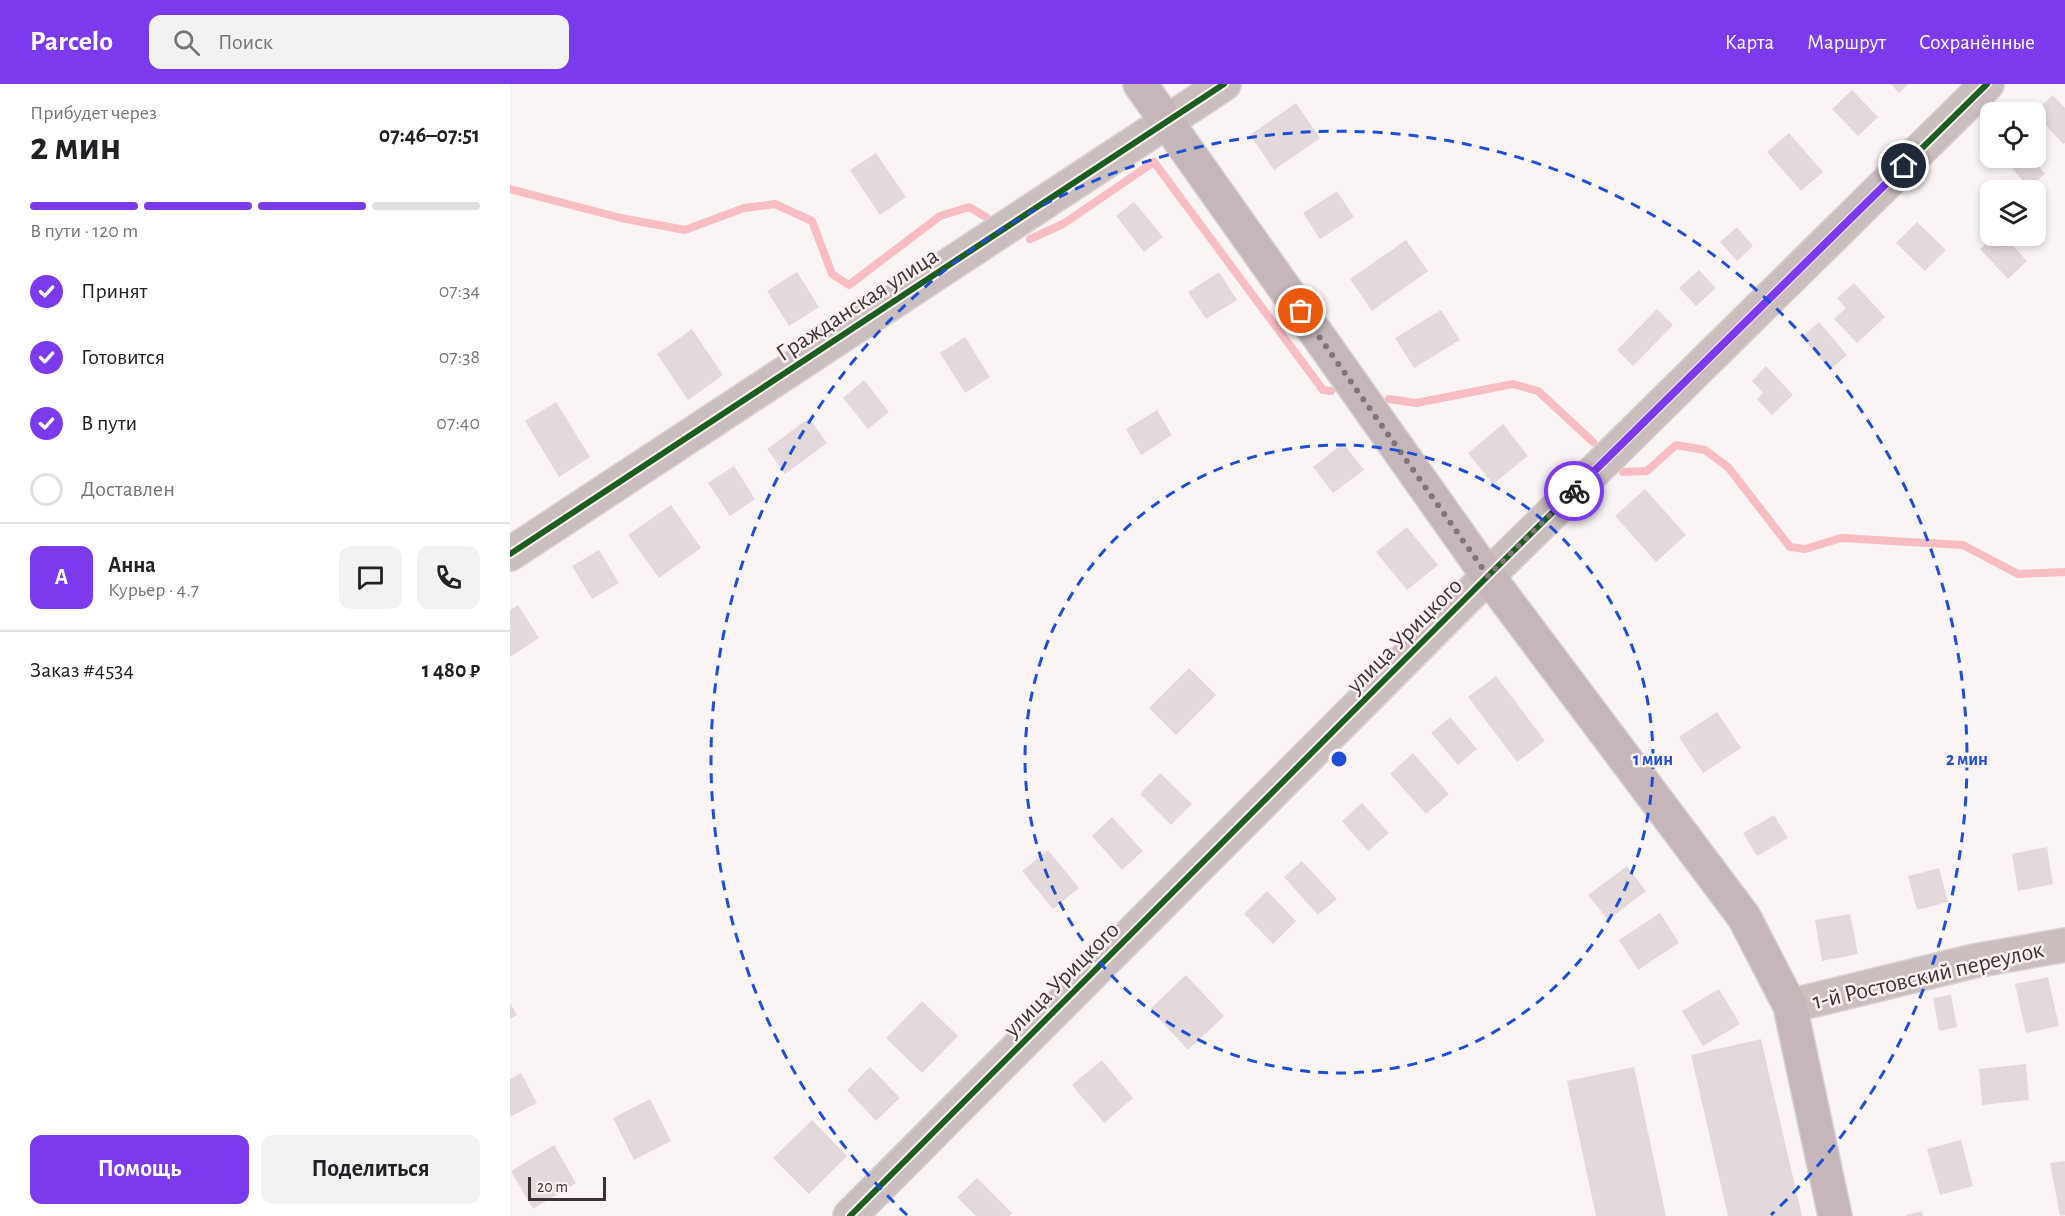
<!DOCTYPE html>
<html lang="ru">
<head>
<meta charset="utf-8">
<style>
	body { margin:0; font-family:"Alegreya Sans",sans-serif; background:#f2f2f2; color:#202124; height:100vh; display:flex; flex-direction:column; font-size:22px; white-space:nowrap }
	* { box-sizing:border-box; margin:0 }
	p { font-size:20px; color:#757577 }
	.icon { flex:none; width:33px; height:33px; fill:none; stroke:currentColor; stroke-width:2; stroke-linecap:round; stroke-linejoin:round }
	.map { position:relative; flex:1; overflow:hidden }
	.details { display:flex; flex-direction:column; background:#fff; width:510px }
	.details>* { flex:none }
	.buttons { position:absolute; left:1470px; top:18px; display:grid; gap:12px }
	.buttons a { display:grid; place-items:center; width:66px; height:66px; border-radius:12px; background:#fff; box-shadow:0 3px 9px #0003; font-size:30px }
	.scale { position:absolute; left:18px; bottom:15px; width:78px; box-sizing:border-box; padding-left:6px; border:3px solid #3d3233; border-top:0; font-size:16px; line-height:21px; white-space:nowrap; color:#3d3233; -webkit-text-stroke:4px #fef1f2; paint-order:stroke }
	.pin { position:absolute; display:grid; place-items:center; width:51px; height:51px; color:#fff; margin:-26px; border:3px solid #fff; border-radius:50%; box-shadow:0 2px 6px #0007 }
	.courier { position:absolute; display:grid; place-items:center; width:60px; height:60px; margin:-30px; border:4px solid #7c3aed; border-radius:50%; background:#fff; color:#222; box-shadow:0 2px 8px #0007 }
	.overview em { font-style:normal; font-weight:700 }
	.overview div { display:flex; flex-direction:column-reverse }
	.overview { display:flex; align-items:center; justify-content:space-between; height:102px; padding:0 30px }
	h1 { font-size:39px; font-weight:700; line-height:45px }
	.bar { display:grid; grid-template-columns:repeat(4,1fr); gap:9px 6px; align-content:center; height:72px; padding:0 30px }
	.bar i { height:8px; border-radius:4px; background:#e0e0e0 }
	.bar .on { background:#7c3aed }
	.bar p { grid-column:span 4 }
	.line { display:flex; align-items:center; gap:15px; padding:0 30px; border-top:2px solid #e0e0e0 }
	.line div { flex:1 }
	.round { display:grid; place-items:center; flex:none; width:63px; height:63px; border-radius:12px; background:#f2f2f2 }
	ol { padding:0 30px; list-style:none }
	li { display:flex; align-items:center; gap:18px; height:66px }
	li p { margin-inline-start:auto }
	li .icon { padding:6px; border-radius:50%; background:#7c3aed; color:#fff; stroke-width:4 }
	li:last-child { color:#757577 }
	li i { width:33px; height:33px; border:3px solid #e0e0e0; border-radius:50% }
	.button { display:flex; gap:12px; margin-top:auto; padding:12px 30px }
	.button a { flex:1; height:69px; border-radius:12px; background:#7c3aed; color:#fff; font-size:24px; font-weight:700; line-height:69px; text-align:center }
	.button a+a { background:#f2f2f2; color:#202124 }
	header { display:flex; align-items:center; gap:36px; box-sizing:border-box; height:84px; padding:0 30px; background:#7c3aed; color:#fff }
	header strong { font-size:28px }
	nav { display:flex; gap:33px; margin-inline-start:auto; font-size:21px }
	.search { width:420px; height:54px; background:#f2f2f2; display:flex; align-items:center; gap:15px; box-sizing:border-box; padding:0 21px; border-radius:12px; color:#757577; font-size:22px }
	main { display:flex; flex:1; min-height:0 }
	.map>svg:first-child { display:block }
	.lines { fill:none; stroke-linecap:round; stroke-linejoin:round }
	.stream { stroke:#f8bcc3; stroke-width:8 }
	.building { fill:#e4d9da }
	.minor-casing { stroke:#d8d2d3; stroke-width:36 }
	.major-casing { stroke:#d8d2d3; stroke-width:36 }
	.minor { stroke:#cbbebf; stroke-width:33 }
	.major { stroke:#c5b7b9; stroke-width:33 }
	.cycleway-casing { stroke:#fef1f2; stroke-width:10 }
	.cycleway { stroke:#1b5e20; stroke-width:6 }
	.done { stroke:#807677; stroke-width:6; stroke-dasharray:0 10.8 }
	.route { stroke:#7c3aed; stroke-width:8 }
	.ring { fill:none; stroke:#1d4ed8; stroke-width:3; stroke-dasharray:10 8 }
	.labels { text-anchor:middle; stroke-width:5; stroke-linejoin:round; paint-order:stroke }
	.street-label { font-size:24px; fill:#3d3233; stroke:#fef1f2 }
	.centre { fill:#1d4ed8; stroke:#fef1f2; stroke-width:3 }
	.ring-label { font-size:18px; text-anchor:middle; font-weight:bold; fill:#1d4ed8; stroke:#fef1f2; stroke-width:5; stroke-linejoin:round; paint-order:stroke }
</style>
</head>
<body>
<header>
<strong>Parcelo</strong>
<div class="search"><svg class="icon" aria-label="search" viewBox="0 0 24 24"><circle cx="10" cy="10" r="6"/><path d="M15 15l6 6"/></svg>Поиск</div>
<nav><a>Карта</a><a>Маршрут</a><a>Сохранённые</a></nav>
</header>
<main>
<section class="details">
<div class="overview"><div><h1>2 мин</h1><p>Прибудет через</p></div><em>07:46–07:51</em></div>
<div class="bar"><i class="on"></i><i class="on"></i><i class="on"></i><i></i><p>В пути · 120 m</p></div>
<ol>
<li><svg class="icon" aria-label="check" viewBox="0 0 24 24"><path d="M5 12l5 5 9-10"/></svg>Принят<p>07:34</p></li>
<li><svg class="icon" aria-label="check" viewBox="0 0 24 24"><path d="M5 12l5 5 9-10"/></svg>Готовится<p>07:38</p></li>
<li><svg class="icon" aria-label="check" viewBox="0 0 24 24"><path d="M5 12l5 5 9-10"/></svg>В пути<p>07:40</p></li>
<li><i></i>Доставлен</li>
</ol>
<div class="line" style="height:108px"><b class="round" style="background:#7c3aed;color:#fff">А</b><div><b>Анна</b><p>Курьер · 4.7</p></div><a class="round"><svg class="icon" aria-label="chat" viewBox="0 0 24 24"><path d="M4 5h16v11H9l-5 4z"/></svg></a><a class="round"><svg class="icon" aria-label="phone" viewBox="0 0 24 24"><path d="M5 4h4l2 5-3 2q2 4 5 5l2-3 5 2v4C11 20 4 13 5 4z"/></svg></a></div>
<div class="line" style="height:78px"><div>Заказ #4534</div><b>1 480 ₽</b></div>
<div class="button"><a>Помощь</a><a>Поделиться</a></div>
</section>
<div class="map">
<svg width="1555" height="1132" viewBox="0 0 1555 1132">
	<rect width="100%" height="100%" fill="#fbf4f5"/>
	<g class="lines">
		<path class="stream" d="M0 105 111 134 175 146 234 124 265 120 302 137 322 190 339 201 430 132 459 123 476 133
			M520 155 553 140 644 78 813 306 821 307
			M879 315 906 319 1003 300 1028 307 1083 358
			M1113 388 1137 387 1166 361 1195 366 1218 383 1280 463 1295 465 1331 454 1453 461 1508 490 1555 488"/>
	</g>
	<path class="building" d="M1381 0H1398L1389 9Z
		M1342 6 1368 33 1348 52 1322 25Z
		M1543 11 1555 24V59L1553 60 1524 28Z
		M786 19 810 54 764 86 740 51Z
		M1279 49 1313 88 1291 107 1257 68Z
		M366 69 396 113 370 131 340 86Z
		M1494 74H1522L1535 90 1518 104Z
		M827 107 844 133 810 155 793 129Z
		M624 118 653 153 634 168 606 132Z
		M1407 138 1436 166 1415 187 1386 159Z
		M1227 143 1243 162 1227 177 1210 158Z
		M1485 152H1494L1517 177 1498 195 1470 165Z
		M896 156 918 187 862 227 840 195Z
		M1189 186 1206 204 1186 222 1169 204Z
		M287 188 309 223 279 242 257 207Z
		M709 188 727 216 696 235 678 208Z
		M1344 199 1375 233 1347 259 1324 235 1336 224 1327 214Z
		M1147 225 1163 241 1123 282 1107 266Z
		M931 226 950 256 904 284 885 254Z
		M1309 238 1337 271 1320 286 1292 253Z
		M182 245 213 291 178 316 147 270Z
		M455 253 480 293 455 309 430 269Z
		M1256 282 1283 311 1262 331 1247 315 1253 309 1242 297Z
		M354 296 379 328 358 345 333 314Z
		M46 318 80 373 49 393 15 337Z
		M647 326 662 351 631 371 616 345Z
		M299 334 317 359 275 390 257 365Z
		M993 340 1018 372 983 400 958 369Z
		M833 359 854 386 823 409 803 383Z
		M224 382 245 415 220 432 198 399Z
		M1135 405 1176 451 1146 478 1105 432Z
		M161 421 191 464 149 494 118 451Z
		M897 443 928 481 897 506 866 468Z
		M89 466 109 499 82 515 62 482Z
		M8 521 29 554 0 573V526Z
		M679 584 706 611 666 651 639 624Z
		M986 592 1035 657 1007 678 958 613Z
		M1207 628 1231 664 1193 689 1169 653Z
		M940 633 967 665 948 681 921 649Z
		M903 669 939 710 916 730 880 690Z
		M650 689 682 720 661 741 630 710Z
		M852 719 879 749 858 767 832 737Z
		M1264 731 1278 754 1247 772 1233 749Z
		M602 733 633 767 612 786 582 752Z
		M1537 763 1543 800 1508 807 1502 770Z
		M538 766 569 804 543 825 512 787Z
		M792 777 827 815 808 831 774 793Z
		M1117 782 1136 807 1098 836 1078 811Z
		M1429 784 1438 818 1407 826 1398 792Z
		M757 807 786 837 763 860 734 830Z
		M1150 829 1169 859 1128 886 1109 856Z
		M1340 830 1348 870 1312 877 1305 836Z
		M676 891 714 932 678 966 640 925Z
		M1538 893 1549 942 1516 949 1505 900Z
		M1209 905 1230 940 1193 962 1172 927Z
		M1441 911 1447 943 1429 947 1423 914Z
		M412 917 448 952 412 989 376 954Z
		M0 919 7 931 0 935Z
		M1251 955 1292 1132H1218L1181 971Z
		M592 976 623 1014 594 1039 562 1001Z
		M1516 980 1519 1016 1472 1021 1469 985Z
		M360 983 390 1014 366 1037 337 1006Z
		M1124 983 1156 1132H1086L1057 997Z
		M11 989 27 1019 0 1033V995Z
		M140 1015 161 1057 124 1076 103 1034Z
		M302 1036 337 1072 299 1110 263 1074Z
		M1451 1056 1463 1102 1430 1111 1417 1065Z
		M44 1061 66 1099 23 1125 1 1087Z
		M1555 1077V1131L1550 1132 1540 1079Z
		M467 1094 502 1129 499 1132H466L447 1113Z
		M1412 1127 1413 1132H1396V1131Z"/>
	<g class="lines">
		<defs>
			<path id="minor" d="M0 470 714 0
				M1280 922 1464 877 1555 861
				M340 1132 978 492 1477 0"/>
			<path id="major" d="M630 0 978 492 1234 833 1280 922 1325 1132"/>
		</defs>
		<use href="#minor" class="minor-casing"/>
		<use href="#major" class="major-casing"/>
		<use href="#minor" class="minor"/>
		<use href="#major" class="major"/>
		<defs>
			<path id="cycleway" d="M0 470 714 0
				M340 1132 978 492 1477 0"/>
		</defs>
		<use href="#cycleway" class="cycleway-casing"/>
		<use href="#cycleway" class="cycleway"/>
	</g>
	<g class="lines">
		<path class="done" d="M791 227 978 492 1064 407"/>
		<path class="route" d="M1064 407 1394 82"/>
	</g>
	<g class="ring">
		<circle cx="829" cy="675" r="314"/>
		<path d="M397 1131A628 628 0 1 1 1261 1131"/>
	</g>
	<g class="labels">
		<g class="street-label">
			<text transform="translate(347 220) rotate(-33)" y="8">Гражданская улица</text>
			<text transform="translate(894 551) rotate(-45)" y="8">улица Урицкого</text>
			<text transform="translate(1418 891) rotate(-13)" y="8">1-й Ростовский переулок</text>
			<text transform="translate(551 895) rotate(-45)" y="8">улица Урицкого</text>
		</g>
	</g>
	<circle cx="829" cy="675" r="9" class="centre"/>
	<g class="ring-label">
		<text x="1143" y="681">1 мин</text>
		<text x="1457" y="681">2 мин</text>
	</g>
</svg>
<div class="buttons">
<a><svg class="icon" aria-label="locate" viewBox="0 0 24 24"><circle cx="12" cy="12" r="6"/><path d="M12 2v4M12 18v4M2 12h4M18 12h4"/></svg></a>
<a><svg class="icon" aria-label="layers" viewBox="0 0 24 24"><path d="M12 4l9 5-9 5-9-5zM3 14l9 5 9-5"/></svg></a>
</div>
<div class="scale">20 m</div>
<div class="pin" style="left:791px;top:227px;background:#ea580c"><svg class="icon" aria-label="bag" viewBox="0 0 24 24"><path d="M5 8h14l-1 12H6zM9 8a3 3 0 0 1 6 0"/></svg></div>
<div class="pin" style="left:1394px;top:82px;background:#1f2937"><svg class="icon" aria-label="home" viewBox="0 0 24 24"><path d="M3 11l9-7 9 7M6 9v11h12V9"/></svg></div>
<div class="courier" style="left:1064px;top:407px"><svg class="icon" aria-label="bike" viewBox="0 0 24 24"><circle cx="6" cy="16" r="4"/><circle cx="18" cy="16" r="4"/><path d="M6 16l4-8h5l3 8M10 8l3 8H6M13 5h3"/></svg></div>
</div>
</main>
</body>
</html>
